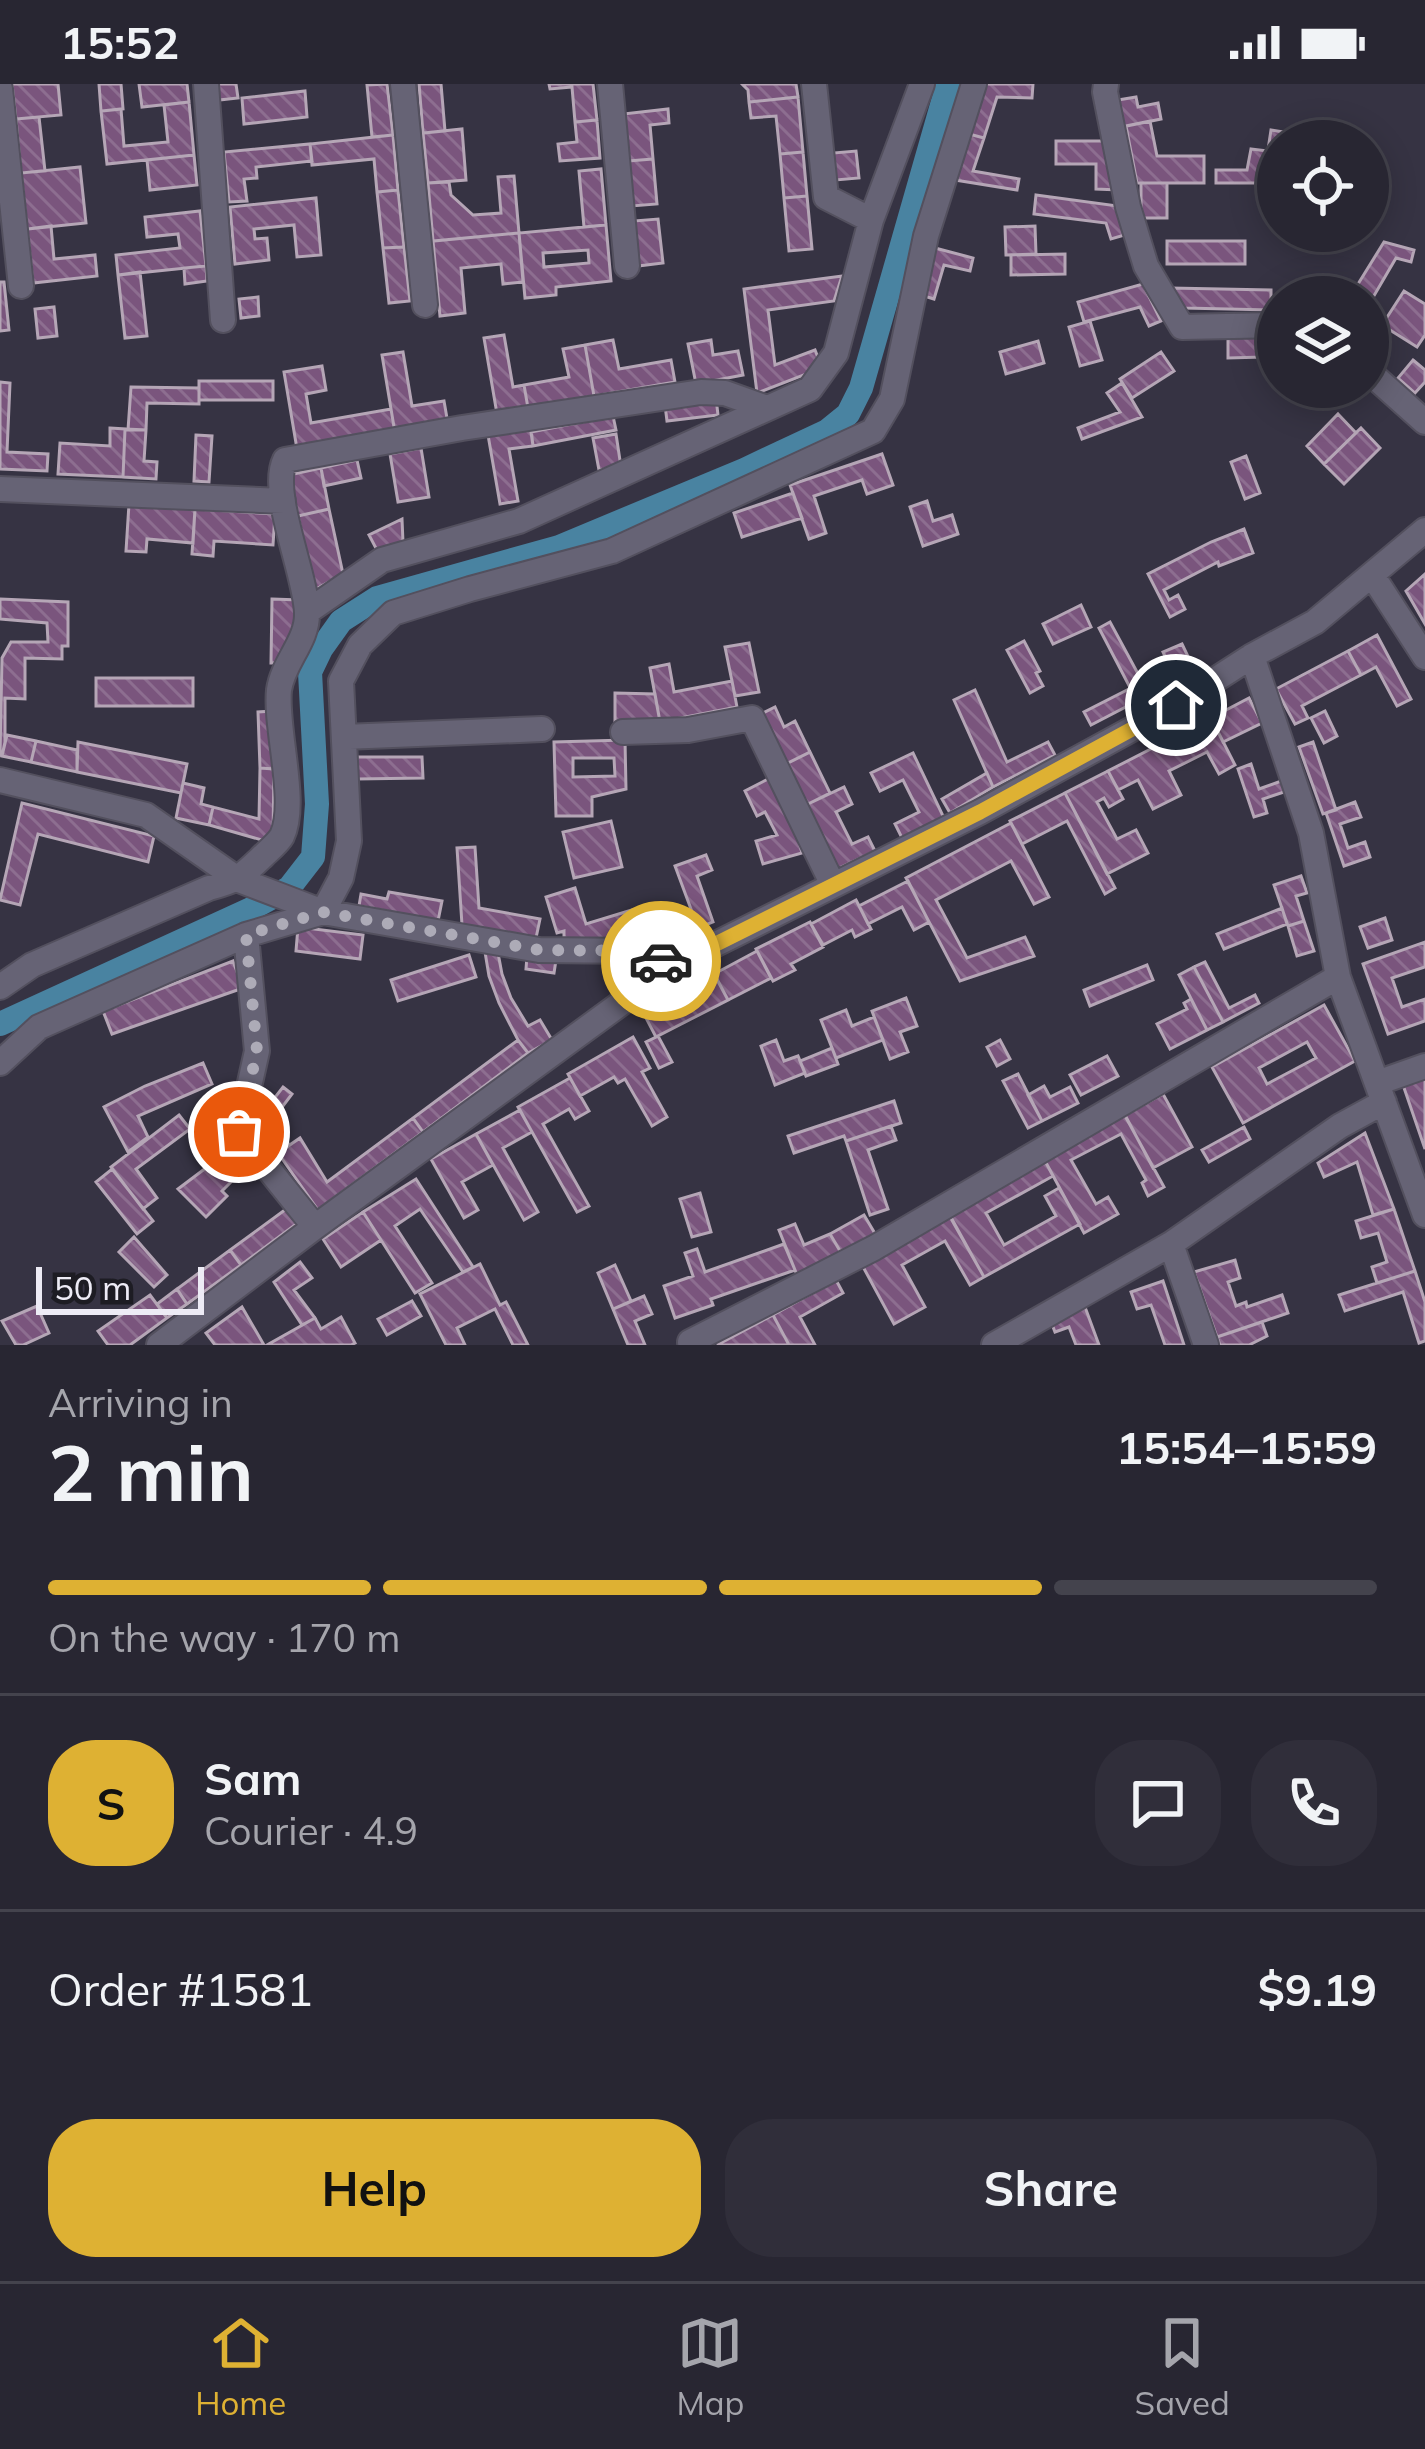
<!DOCTYPE html>
<html lang="en">
<head>
<meta charset="utf-8">
<style>
	body { margin:0; font-family:Mulish,sans-serif; background:#302e3a; color:#f1f3f6; height:100vh; display:flex; flex-direction:column; font-size:45px; white-space:nowrap }
	* { box-sizing:border-box; margin:0 }
	p { font-size:39px; color:#a5a5ac }
	.icon { flex:none; width:66px; height:66px; fill:none; stroke:currentColor; stroke-width:2; stroke-linecap:round; stroke-linejoin:round }
	.map { position:relative; height:1261px; overflow:hidden }
	.details { display:flex; flex-direction:column; background:#282632; flex:1 }
	.details>* { flex:none }
	.fabs { position:absolute; left:1257px; top:36px; display:grid; gap:24px }
	.fabs a { display:grid; place-items:center; width:132px; height:132px; border-radius:50%; background:#282632; box-shadow:0 6px 30px #0003,0 0 0 3px #44434d; font-size:60px }
	.scale { position:absolute; left:36px; bottom:30px; width:168px; box-sizing:border-box; padding-left:12px; border:6px solid #edebf5; border-top:0; font-size:33px; line-height:42px; white-space:nowrap; color:#edebf5; -webkit-text-stroke:9px #1d1c23; paint-order:stroke }
	.pin { position:absolute; display:grid; place-items:center; width:102px; height:102px; color:#fff; margin:-51px; border:6px solid #fff; border-radius:50%; box-shadow:0 3px 12px #0007 }
	.courier { position:absolute; display:grid; place-items:center; width:120px; height:120px; margin:-60px; border:9px solid #deb133; border-radius:50%; background:#fff; color:#222; box-shadow:0 3px 15px #0007 }
	.headline em { font-style:normal; font-weight:700 }
	.headline div { display:flex; flex-direction:column-reverse }
	.headline { display:flex; align-items:center; justify-content:space-between; height:204px; padding:0 48px }
	h1 { font-size:78px; font-weight:700; line-height:90px }
	.bar { display:grid; grid-template-columns:repeat(4,1fr); gap:18px 12px; align-content:center; height:144px; padding:0 48px }
	.bar i { height:15px; border-radius:9px; background:#44434d }
	.bar .selected { background:#deb133 }
	.bar p { grid-column:span 4 }
	.line { display:flex; align-items:center; gap:30px; padding:0 48px; border-top:3px solid #44434d }
	.line div { flex:1 }
	.round { display:grid; place-items:center; flex:none; width:126px; height:126px; border-radius:48px; background:#302e3a }
	.primary-button { display:flex; gap:24px; margin-top:auto; padding:24px 48px }
	.primary-button a { flex:1; height:138px; border-radius:48px; background:#deb133; color:#111; font-size:48px; font-weight:700; line-height:138px; text-align:center }
	.primary-button a+a { background:#302e3a; color:#f1f3f6 }
	.status { display:flex; justify-content:space-between; align-items:center; height:84px; padding:0 60px; background:#282632; direction:ltr }
	.status svg { height:33px; fill:currentColor }
	.menu { display:flex; justify-content:space-around; align-items:center; height:168px; border-top:3px solid #44434d; background:#282632; font-size:33px; color:#a5a5ac }
	.menu a { display:grid; justify-items:center; gap:6px }
	.menu .selected { color:#deb133 }
	.map>svg:first-child { display:block }
	.lines { fill:none; stroke-linecap:round; stroke-linejoin:round }
	.canal { stroke:#4983a1; stroke-width:24 }
	.building { fill:url(#building-back-hatch); stroke:#b5a6b6; stroke-width:3; fill-rule:evenodd }
	.minor-casing { stroke:#53505e; stroke-width:28 }
	.minor { stroke:#666375; stroke-width:24 }
	.done { stroke:#adabb7; stroke-width:12; stroke-dasharray:0 21.6 }
	.route { stroke:#deb133; stroke-width:15 }
</style>
</head>
<body>
<div class="status"><b>15:52</b><svg viewBox="0 0 49 12"><path d="M0 12V9h3v3zM5 12V6h3v6zM10 12V3h3v9zM15 12V0h3v12zM26 1h20v11H26zM47 4h2v5h-2z"/></svg></div>
<div class="map">
<svg width="1425" height="1261" viewBox="0 0 1425 1261">
	<defs>
		<pattern id="building-back-hatch" width="6" height="6" patternUnits="userSpaceOnUse" patternTransform="scale(3)"><rect width="6" height="6" fill="#7a557d"/><path d="M-1 5l2 2M0 0l6 6M5-1l2 2" fill="none" stroke="#8d6e90"/></pattern>
	</defs>
	<rect width="100%" height="100%" fill="#363343"/>
	<g class="lines">
		<path class="canal" d="M0 940 249 826 289 804 313 773 317 720 310 588 321 565 341 537 377 514 559 463 744 386 827 347 848 330 861 304 948 0"/>
	</g>
	<path class="building" d="M12 0H58L61 31 16 35Z
		M99 0H121L123 25 101 27Z
		M139 0H187L189 18 142 23Z
		M217 0H236L238 14 219 16Z
		M387 0 393 51 372 53 367 1Z
		M419 0H441L445 47 423 49Z
		M549 0H593L597 36 575 38 572 3 550 5Z
		M742 0H796L798 13 749 18 748 6Z
		M985 0H1033L1032 14 997 13 984 54 969 50Z
		M305 7 307 33 244 40 242 14Z
		M798 13 803 68 780 70 776 32 751 34 749 18Z
		M1136 13 1138 23 1158 19 1161 35 1122 43 1118 16Z
		M189 18 194 71 107 80 101 27 121 25 124 62 168 58 164 21Z
		M668 25 669 39 650 41 653 75 628 77 623 30Z
		M39 33 45 87 21 89 16 35Z
		M597 36 600 74 560 77 558 60 577 58 575 38Z
		M1150 37 1157 72H1204V99H1137L1126 42Z
		M462 45 466 96 428 99 423 49Z
		M1271 46 1308 52 1307 57H1278V94L1264 92Z
		M969 50 984 54 973 87 1019 95 1017 106 955 96Z
		M393 51 398 106 377 108 374 75 312 81 310 60Z
		M1056 57H1103L1118 106 1096 105V80H1056Z
		M310 60 312 77 256 83 257 94 244 95 247 117 229 118 224 68Z
		M1251 65 1268 67 1262 99H1216V86H1247Z
		M856 67 859 94 836 96 833 69Z
		M803 68 807 112 784 114 780 70Z
		M194 71 197 101 150 106 147 76Z
		M653 75 657 120 632 122 628 77Z
		M80 83 86 139 27 145 21 89Z
		M601 85 606 141 584 143 579 87Z
		M514 92 519 149 433 157 428 99 449 98 451 111 473 131 501 129 498 93Z
		M1141 99H1167V134H1141Z
		M398 106 404 163 383 164 377 108Z
		M1036 111 1118 122 1128 150 1111 155 1106 139 1034 130Z
		M807 112 812 165 789 167 784 114Z
		M316 114 321 171 297 173 294 141 254 145 255 155 267 154 269 176 235 180 230 123Z
		M200 127 206 182 118 191 116 171 180 164 178 150 147 153 145 133Z
		M658 135 663 179 638 182 633 137Z
		M606 141 611 197 556 203V211L525 214 519 149ZM588 166 589 179 544 183 543 169Z
		M51 142 54 175 95 171 97 192 33 199 27 145Z
		M1035 142 1036 170 1006 171 1005 143Z
		M519 149 523 198 503 200 501 180 461 184 465 229 440 232 433 157Z
		M1167 157H1245V180H1167Z
		M1384 158 1414 166 1411 178 1396 174 1368 222V213H1350Z
		M404 163 410 217 389 219 383 164Z
		M935 164 973 174 970 187 944 181 934 215 921 211Z
		M1065 170V190L1011 191V171Z
		M206 182 207 197 185 200 184 184Z
		M140 188 147 252 125 254 118 191Z
		M842 192 834 217 768 226 775 281 815 266 822 284 757 309 744 205Z
		M0 198H4L9 246 0 247Z
		M1143 200 1161 237 1149 242 1140 223 1084 238 1078 218Z
		M1170 204 1271 206V226L1184 224Z
		M1404 207 1425 220V251L1417 263 1382 241Z
		M258 213 259 232 241 234 239 215Z
		M54 223 57 252 38 254 35 225Z
		M1090 237 1102 276 1080 282 1069 243Z
		M504 251 513 303 524 301 528 324 497 330 484 254Z
		M1228 251H1263V273L1228 274Z
		M1263 251H1278V280H1263Z
		M613 256 619 285 671 276 675 298 594 312 585 261Z
		M711 256 713 271 738 267 743 291 696 300 688 260Z
		M1038 257 1044 279 1006 290 1000 268Z
		M585 261 594 312 528 324 524 301 569 293 563 265Z
		M403 268 412 322 444 317 448 340 395 349 382 271Z
		M1161 268 1174 287 1132 314 1120 295Z
		M1413 276 1425 286V298L1415 309 1398 294Z
		M322 282 326 306 306 310 311 339 391 325 395 349 297 365 284 288Z
		M199 297H273V316H199Z
		M0 298 10 299 7 368 48 370 47 387 0 385Z
		M1122 299 1142 333 1082 355 1078 344 1120 328 1107 309Z
		M131 303 199 304V320L147 319 146 346H128Z
		M716 314 718 331 667 337 665 321Z
		M1338 330 1356 349 1324 380 1307 362Z
		M613 332 616 346 533 362 531 348Z
		M110 344 125 345 123 393 58 390 60 359 110 362Z
		M1361 344 1380 364 1344 400 1324 380Z
		M125 345 146 346 144 377 157 378 156 395 123 393Z
		M531 345 533 362 509 365 518 417 500 420 488 351Z
		M616 350 621 383 599 386 593 354Z
		M196 351 212 352 209 398 194 397Z
		M421 364 429 413 398 418 390 370Z
		M882 370 893 401 867 410 862 396 814 412 826 449 809 455 790 401Z
		M1246 372 1260 409 1245 415 1231 378Z
		M357 376 361 394 324 402 321 384Z
		M321 384 329 425 298 432 289 391Z
		M793 409 802 434 742 453 734 429Z
		M927 417 933 437 952 431 958 450 923 462 910 423Z
		M129 420 195 425 193 459 147 455 146 468 126 467Z
		M195 425 275 430 273 461 214 457 213 472 192 470Z
		M329 425 343 490 314 506 298 432Z
		M402 435 403 458 379 470 369 451Z
		M1244 445 1253 469 1219 482 1218 478 1164 506 1169 516 1178 511 1185 525 1170 533 1148 490 1211 458Z
		M1425 490V540L1406 507Z
		M0 515 68 518V562H62V575L25 574V615L5 614V658L2 672 0 671 2 574 11 558H48L47 539 0 535Z
		M272 515 299 516 298 548 279 579H271Z
		M1081 521 1091 543 1053 560 1043 540Z
		M1110 538 1143 599 1157 592 1159 596 1158 606 1137 617 1099 544Z
		M1377 551 1411 615 1397 622 1376 583 1361 591 1348 567Z
		M1024 557 1040 587 1036 589 1043 602 1030 609 1007 566Z
		M749 559 759 608 735 612 725 563Z
		M1182 560 1194 585 1175 594 1163 568Z
		M1348 567 1361 591 1302 622 1308 634 1295 640 1276 605Z
		M669 580 674 608 732 597 737 623 660 638 650 584Z
		M96 594H193V622H96Z
		M1131 604 1137 617 1091 641 1084 628Z
		M975 606 1007 678 1048 658 1055 671 993 703 954 616Z
		M615 609 655 610 660 638 615 637Z
		M1249 614 1262 639 1223 658 1211 634Z
		M775 623 784 643 795 637 810 668 786 680 761 630Z
		M272 627 274 685 260 684 258 628Z
		M1325 627 1337 652 1324 659 1311 634Z
		M1211 634 1235 681 1219 690 1207 668 1169 687 1181 711 1153 725 1138 696 1118 706 1108 687Z
		M7 651 36 657 31 678 2 672Z
		M625 656 626 705 592 713V732H556L554 658ZM573 674H614L615 692 573 693Z
		M36 657 77 666V688L31 678Z
		M78 658 187 680 181 709 77 688Z
		M1313 658 1336 726 1323 730 1299 663Z
		M810 668 830 709 806 721 786 680Z
		M913 669 944 734 902 754 895 740 919 728 903 696 880 707 871 689Z
		M357 673H422L423 694 357 695Z
		M1251 680 1259 705 1284 696 1287 707 1263 715 1267 729 1254 733 1238 685Z
		M260 684 274 685 273 750 269 758 209 741 213 723 259 735Z
		M1108 687 1123 715 1109 723 1104 714 1097 718 1117 755 1136 746 1148 769 1107 790 1065 709Z
		M987 689 993 703 950 729 942 715Z
		M770 694 796 746 802 769 763 780 756 757 777 751 765 728 757 732 745 707Z
		M183 699 204 704 201 720 213 723 209 741 176 734Z
		M844 703 852 720 836 728 852 760 868 753 875 767 837 785 806 721Z
		M1065 709 1115 804 1105 810 1067 737 1022 760 1010 737Z
		M1355 718 1361 733 1340 740 1348 764 1365 758 1370 773 1344 782 1326 729Z
		M22 719 154 752 148 778 38 750 20 821 0 816Z
		M611 737 622 783 574 794 563 748Z
		M1011 739 1049 813 1034 820 1011 777 936 816 967 874 1025 853 1034 872 960 897 906 794Z
		M475 763 479 824 540 835 536 854 462 841 457 764Z
		M706 771 712 786 697 792 713 838 698 844 675 782Z
		M1301 792 1307 809 1296 812 1304 837 1288 842 1274 801Z
		M908 797 929 838 914 846 902 823 868 840 859 822Z
		M575 804 586 840 632 826 638 848H645V860L564 859V847L557 849 546 813Z
		M389 808 442 817 438 837 359 822 361 810 387 815Z
		M856 816 871 845 855 853 852 846 823 861 811 840Z
		M1282 824 1287 840 1224 865 1217 850Z
		M1385 834 1392 856 1368 864 1360 843Z
		M1304 837 1314 867 1297 872 1288 842Z
		M696 838 698 856 645 860V848Z
		M810 838 823 863 791 880 795 886 773 897 756 865Z
		M298 843 363 851 360 875 296 867Z
		M1425 858V883L1392 894 1402 923 1425 915V937L1388 950 1363 880Z
		M757 867 771 894 728 916 714 890Z
		M485 868 498 869 502 890 511 914 528 942 540 936 552 956 528 969 518 956 499 919 489 892Z
		M469 871 476 893 398 917 391 896Z
		M527 872 556 876 554 889 526 885Z
		M233 877 243 904 112 950 103 927Z
		M1205 878 1229 924 1255 911 1259 919 1223 938 1194 883Z
		M1147 881 1153 896 1090 922 1084 906Z
		M1194 883 1223 938 1207 946 1179 891Z
		M717 895 728 916 658 952 672 978 659 984 646 958 656 953 645 932Z
		M906 914 917 942 900 948 908 968 890 975 872 927Z
		M1191 915 1207 946 1170 965 1157 940 1187 925 1184 919Z
		M1324 921 1355 977 1243 1039 1212 983ZM1307 958 1316 974 1267 1000 1259 984Z
		M846 926 852 942 874 933 883 956 836 974 821 936Z
		M633 953 650 984 642 988 667 1033 652 1042 625 995 618 999 614 993 580 1012 568 990Z
		M518 956 528 969 423 1048 413 1034Z
		M776 956 784 977 798 972 805 989 775 1001 761 962Z
		M1000 956 1010 975 997 982 987 963Z
		M832 964 838 980 806 992 800 977Z
		M1107 972 1118 992 1081 1011 1070 991Z
		M203 979 212 1000 138 1032 148 1053 128 1068 104 1023 145 1002Z
		M1018 990 1042 1037 1028 1044 1003 997Z
		M1425 990V1065L1402 998Z
		M570 994 589 1027 575 1035 569 1025 543 1040 589 1122 577 1128 518 1023Z
		M1044 1002 1050 1013 1070 1003 1078 1019 1042 1037 1028 1011Z
		M283 1003 292 1010 267 1043 290 1061 278 1069 249 1047Z
		M1163 1010 1192 1063 1153 1084 1125 1031Z
		M894 1017 901 1039 846 1057 844 1052 794 1069 788 1052Z
		M520 1026 532 1048 503 1064 538 1128 524 1136 476 1050Z
		M1124 1030 1164 1103 1148 1112 1142 1099 1146 1096 1121 1050 1071 1076 1096 1120 1108 1113 1118 1130 1084 1149 1044 1075Z
		M179 1031 190 1045 136 1085 157 1114 143 1125 111 1083Z
		M413 1034 423 1048 318 1126 278 1069 300 1054 327 1098Z
		M891 1042 896 1056 868 1066 888 1125 870 1131 846 1057Z
		M1244 1043 1250 1055 1209 1078 1202 1066Z
		M1365 1049 1394 1125 1373 1131 1357 1078 1324 1093 1318 1079Z
		M476 1050 493 1081 462 1098 478 1126 464 1134 431 1075Z
		M235 1062 251 1078 222 1107 227 1112 206 1133 178 1105Z
		M1044 1075 1053 1092 986 1129 1004 1161 1056 1132 1045 1112 1059 1104 1080 1140 984 1193 948 1128Z
		M112 1085 153 1137 137 1150 96 1098Z
		M416 1095 473 1183 463 1188 420 1125 395 1142 432 1199 415 1209 363 1128Z
		M700 1109 711 1148 692 1153 680 1115Z
		M289 1123 299 1138 241 1181 230 1166Z
		M1394 1125 1415 1187 1377 1199 1372 1183 1387 1178 1378 1149 1361 1154 1356 1137Z
		M363 1128 381 1156 341 1183 323 1155Z
		M864 1131 877 1153 843 1172 830 1150Z
		M949 1131 984 1193 970 1201 945 1157 902 1181 925 1223 894 1240 861 1179Z
		M795 1140 804 1161 830 1150 843 1172 797 1191 779 1146Z
		M134 1153 167 1191 154 1203 119 1168Z
		M784 1160 795 1186 711 1215 713 1221 675 1234 664 1202 693 1192 685 1169 697 1165 705 1188Z
		M230 1166 241 1181 187 1220 177 1205Z
		M1235 1176 1240 1194 1228 1198 1236 1222 1246 1218 1247 1223 1282 1211 1288 1229 1217 1253 1194 1188Z
		M300 1178 312 1194 294 1206 315 1234 302 1241 274 1198Z
		M480 1180 500 1221 506 1218 528 1261H513L495 1225 457 1244 465 1261H446L420 1210Z
		M615 1181 631 1217 613 1225 598 1189Z
		M1415 1187 1425 1218V1257L1419 1259 1403 1208 1345 1227 1339 1211Z
		M836 1196 843 1209 800 1233 815 1261H789L773 1231Z
		M1163 1197 1184 1261H1165L1151 1221 1137 1225 1131 1208Z
		M177 1205 187 1220 167 1234 157 1220Z
		M150 1211 167 1234 130 1261H108L98 1247Z
		M644 1212 652 1230 635 1237 645 1261H628L613 1225Z
		M412 1217 421 1232 387 1251 378 1235Z
		M37 1222 49 1249 23 1261H16L2 1237Z
		M242 1223 264 1261H215L206 1249Z
		M1085 1223 1099 1261H1076L1069 1243 1055 1248 1050 1235Z
		M773 1231 789 1261H717Z
		M341 1233 355 1259 351 1261H267L315 1234 321 1245Z
		M1262 1238 1267 1252 1249 1261H1220L1217 1253Z"/>
	<g class="lines">
		<defs>
			<path id="minor" d="M206 0 223 236
				M403 0 425 221
				M610 0 627 182
				M814 0 826 113 871 136 922 0
				M1106 0 1105 8 1128 123 1146 182 1182 243 1278 241
				M0 5 21 202
				M1368 287 1425 338
				M0 405 283 417
				M1372 491 1425 573
				M307 528 382 476 519 437 810 305 836 269 871 136
				M1252 572 1311 749 1338 893 1425 1131
				M623 648 688 646 752 634 833 801
				M344 653 542 645
				M0 696 146 731 239 796 323 828 539 866 641 867 672 882
				M246 851 257 967 239 1048 315 1143
				M0 903 32 881 209 804C239 796 241 793 263 772 268 767 278 759 282 752 298 719 275 645 279 606 283 578 308 557 307 529 306 491 269 408 285 376L462 344 701 308 725 309 767 324
				M0 979 39 943 246 851 323 828 341 794 349 757 341 597 360 561 393 529 470 505 612 467 873 347 892 315 926 152 974 0
				M1377 999 1425 982
				M1171 1160 1206 1261
				M690 1258 874 1164 1338 893
				M159 1261 315 1143 672 882 980 728 1176 621 1252 572 1315 538 1425 446
				M994 1261 1171 1160 1340 1042 1384 1018"/>
		</defs>
		<use href="#minor" class="minor-casing"/>
		<use href="#minor" class="minor"/>
	</g>
	<g class="lines">
		<path class="done" d="M239 1048 257 967 246 851 323 828 539 866 641 867 661 877"/>
		<path class="route" d="M661 877 672 882 980 728 1176 621"/>
	</g>
</svg>
<div class="fabs">
<a><svg class="icon" aria-label="locate" viewBox="0 0 24 24"><circle cx="12" cy="12" r="6"/><path d="M12 2v4M12 18v4M2 12h4M18 12h4"/></svg></a>
<a><svg class="icon" aria-label="layers" viewBox="0 0 24 24"><path d="M12 4l9 5-9 5-9-5zM3 14l9 5 9-5"/></svg></a>
</div>
<div class="scale">50 m</div>
<div class="pin" style="left:239px;top:1048px;background:#ea580c"><svg class="icon" aria-label="bag" viewBox="0 0 24 24"><path d="M5 8h14l-1 12H6zM9 8a3 3 0 0 1 6 0"/></svg></div>
<div class="pin" style="left:1176px;top:621px;background:#1f2937"><svg class="icon" aria-label="home" viewBox="0 0 24 24"><path d="M3 11l9-7 9 7M6 9v11h12V9"/></svg></div>
<div class="courier" style="left:661px;top:877px"><svg class="icon" aria-label="car" viewBox="0 0 24 24"><path d="M5 17H2v-5l4-1 3-4h7l3 4 3 1v5h-3M9 17h6M6 11h13"/><circle cx="7" cy="17" r="2"/><circle cx="17" cy="17" r="2"/></svg></div>
</div>
<section class="details">
<div class="headline"><div><h1>2 min</h1><p>Arriving in</p></div><em>15:54–15:59</em></div>
<div class="bar"><i class="selected"></i><i class="selected"></i><i class="selected"></i><i></i><p>On the way · 170 m</p></div>
<div class="line" style="height:216px"><b class="round" style="background:#deb133;color:#111">S</b><div><b>Sam</b><p>Courier · 4.9</p></div><a class="round"><svg class="icon" aria-label="chat" viewBox="0 0 24 24"><path d="M4 5h16v11H9l-5 4z"/></svg></a><a class="round"><svg class="icon" aria-label="phone" viewBox="0 0 24 24"><path d="M5 4h4l2 5-3 2q2 4 5 5l2-3 5 2v4C11 20 4 13 5 4z"/></svg></a></div>
<div class="line" style="height:156px"><div>Order #1581</div><b>$9.19</b></div>
<div class="primary-button"><a>Help</a><a>Share</a></div>
</section>
<nav class="menu">
<a class="selected"><svg class="icon" aria-label="home" viewBox="0 0 24 24"><path d="M3 11l9-7 9 7M6 9v11h12V9"/></svg>Home</a>
<a><svg class="icon" aria-label="map" viewBox="0 0 24 24"><path d="M3 6l6-2 6 2 6-2v14l-6 2-6-2-6 2zM9 4v14M15 6v14"/></svg>Map</a>
<a><svg class="icon" aria-label="saved" viewBox="0 0 24 24"><path d="M7 4h10v16l-5-4-5 4z"/></svg>Saved</a>
</nav>
</body>
</html>
